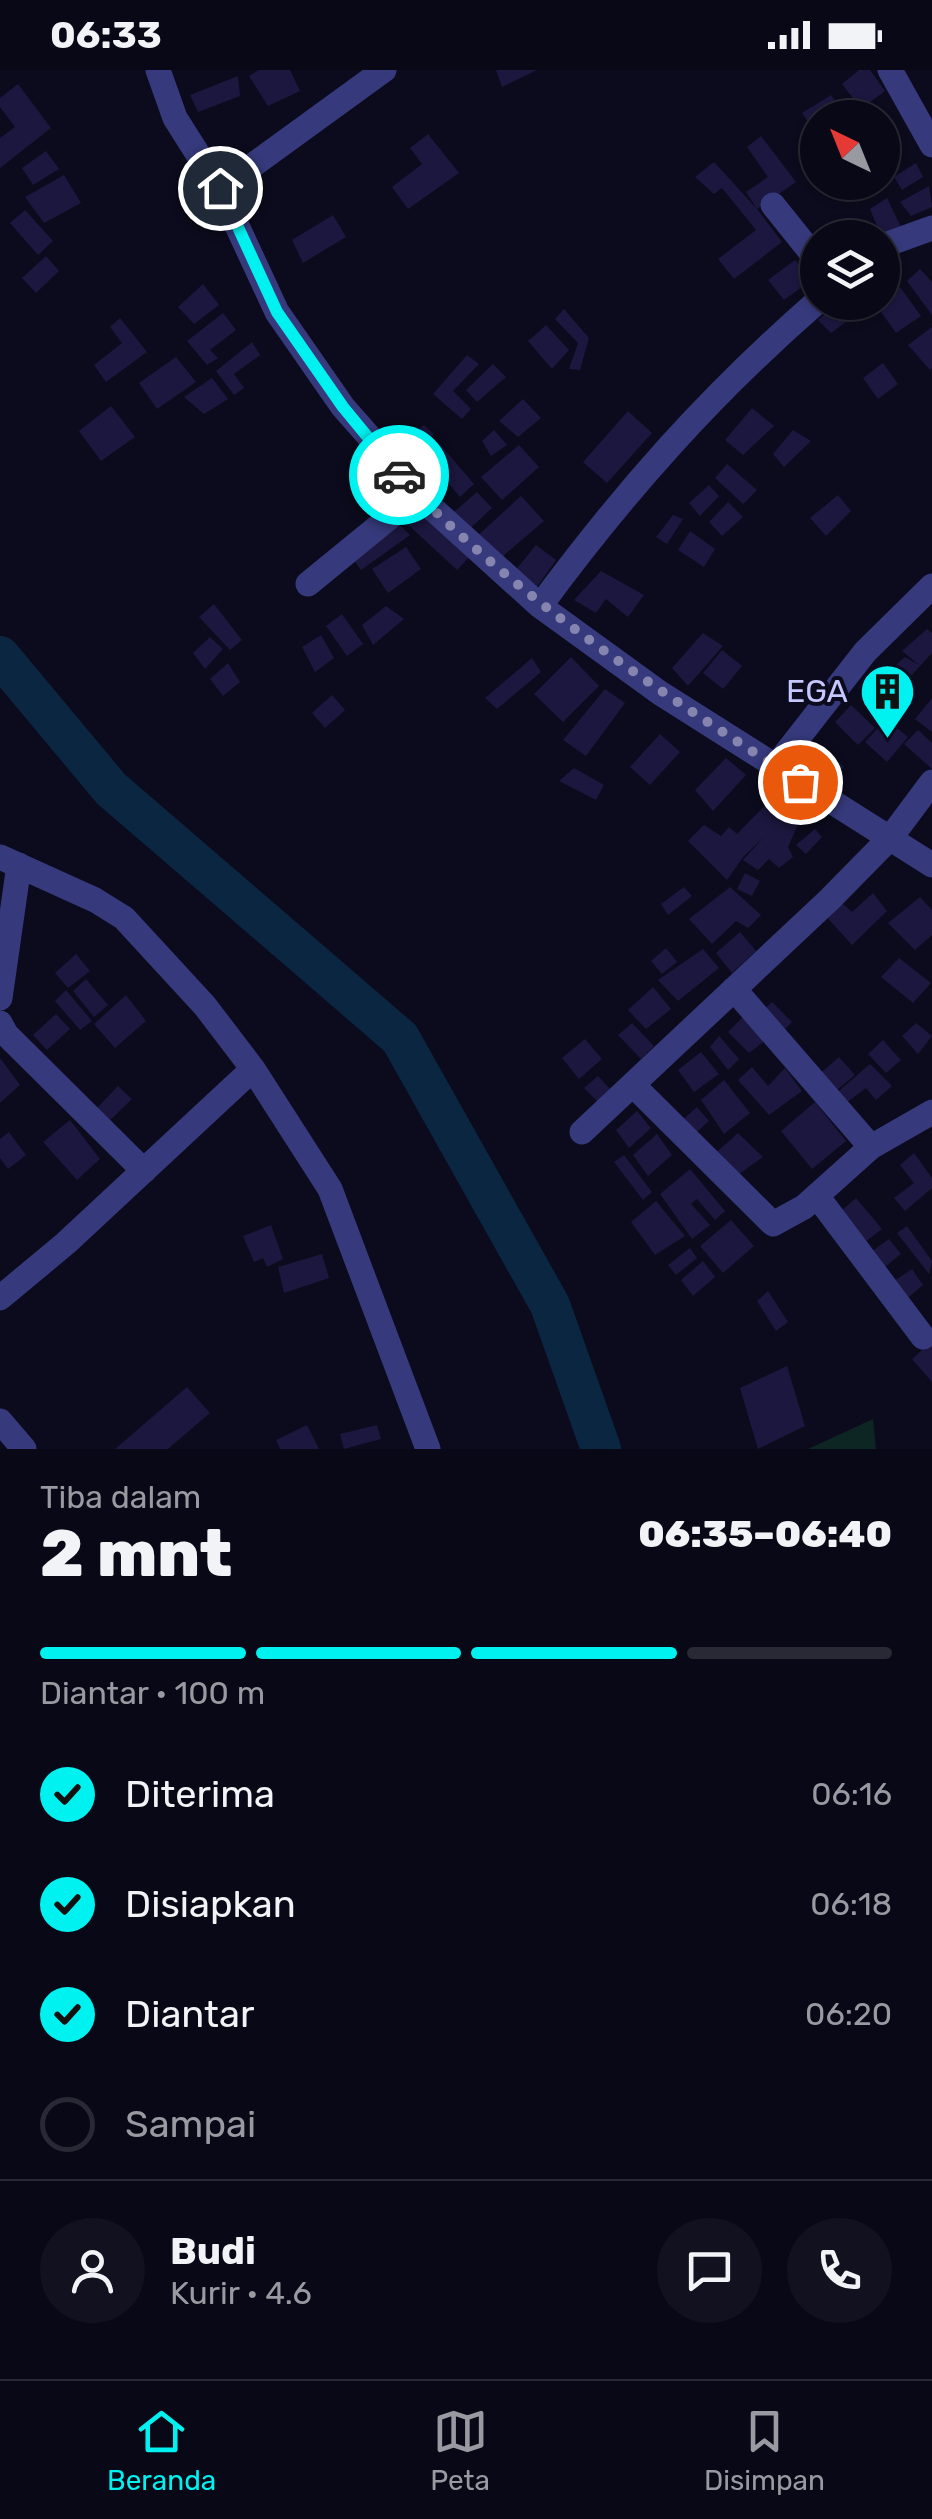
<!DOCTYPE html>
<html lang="id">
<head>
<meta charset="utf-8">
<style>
	body { margin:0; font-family:Rubik,sans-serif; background:#12111f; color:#f1f3f6; height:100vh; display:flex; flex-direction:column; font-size:38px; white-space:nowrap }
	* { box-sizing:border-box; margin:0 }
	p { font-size:32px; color:#999aa1 }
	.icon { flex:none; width:55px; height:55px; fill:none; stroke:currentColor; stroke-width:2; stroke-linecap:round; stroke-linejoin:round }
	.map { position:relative; height:1379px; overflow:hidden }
	.panel { display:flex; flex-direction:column; background:#090816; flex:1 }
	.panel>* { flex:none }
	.needle { width:65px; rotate:317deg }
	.buttons { position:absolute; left:800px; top:30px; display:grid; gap:20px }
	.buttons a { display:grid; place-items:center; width:100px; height:100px; border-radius:50%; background:#090816; box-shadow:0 2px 8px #0004,0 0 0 2px #292935; font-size:50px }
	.pin { position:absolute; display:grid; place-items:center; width:85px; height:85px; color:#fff; margin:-42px; border:5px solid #fff; border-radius:50%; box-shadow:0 2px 10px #0007 }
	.courier { position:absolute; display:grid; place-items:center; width:100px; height:100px; margin:-50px; border:8px solid #00f2f0; border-radius:50%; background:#fff; color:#222; box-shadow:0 2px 12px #0007 }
	.summary em { font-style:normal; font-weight:800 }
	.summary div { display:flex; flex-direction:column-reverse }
	.summary { display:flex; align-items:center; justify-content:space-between; height:170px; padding:0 40px }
	h1 { font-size:65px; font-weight:800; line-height:75px }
	.bar { display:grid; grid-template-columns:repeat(4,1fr); gap:15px 10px; align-content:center; height:120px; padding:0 40px }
	.bar i { height:12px; border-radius:8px; background:#292935 }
	.bar .on { background:#00f2f0 }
	.bar p { grid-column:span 4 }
	.line { display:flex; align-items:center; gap:25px; padding:0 40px; border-top:2px solid #292935 }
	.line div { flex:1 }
	.round { display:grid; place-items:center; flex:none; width:105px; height:105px; border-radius:52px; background:#12111f }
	ol { padding:0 40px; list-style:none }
	li { display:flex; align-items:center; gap:30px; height:110px }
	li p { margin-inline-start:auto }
	li .icon { padding:10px; border-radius:50%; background:#00f2f0; color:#111; stroke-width:4 }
	li:last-child { color:#999aa1 }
	li i { width:55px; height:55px; border:5px solid #292935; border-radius:50% }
	.status { display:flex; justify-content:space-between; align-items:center; height:70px; padding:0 50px; background:#090816; direction:ltr }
	.status svg { height:28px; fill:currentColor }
	.tab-bar { display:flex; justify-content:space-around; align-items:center; height:140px; border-top:2px solid #292935; background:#090816; font-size:28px; color:#999aa1 }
	.tab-bar a { display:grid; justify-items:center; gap:5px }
	.tab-bar .on { color:#00f2f0 }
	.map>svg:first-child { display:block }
	.green { fill:#0e2623 }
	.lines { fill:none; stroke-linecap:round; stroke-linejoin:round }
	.river { stroke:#0b2641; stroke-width:40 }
	.building { fill:#1b173e }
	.street { stroke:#363a7c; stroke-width:25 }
	.done { stroke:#8685b0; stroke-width:10; stroke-dasharray:0 18 }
	.route { stroke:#00f2f0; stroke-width:12 }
	.labels { text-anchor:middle; stroke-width:8; stroke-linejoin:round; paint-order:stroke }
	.poi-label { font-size:32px; fill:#c7c7ff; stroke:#0c0b1d; text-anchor:end }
</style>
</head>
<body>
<div class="status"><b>06:33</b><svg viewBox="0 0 49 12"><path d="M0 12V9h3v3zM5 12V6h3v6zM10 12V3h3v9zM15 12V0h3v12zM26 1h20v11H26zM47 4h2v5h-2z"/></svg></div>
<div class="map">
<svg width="932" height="1379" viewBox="0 0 932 1379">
	<rect width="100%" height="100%" fill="#0c0b1d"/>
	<path class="green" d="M873 1349 876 1379H808Z"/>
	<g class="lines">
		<path class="river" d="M0 586 111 719 400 968 550 1235 601 1379"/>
	</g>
	<path class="building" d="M259 0H290L300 21 268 36 249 6Z
		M496 0H537L502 17Z
		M859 0H870L885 21 861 39 842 14Z
		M238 6 240 26 198 42 190 25Z
		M18 14 51 58 0 98V68L15 57 0 37V28Z
		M831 25 842 41 832 48H818L813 59 802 43Z
		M428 64 459 103 408 139 392 117 422 94 410 78Z
		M761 66 796 112 757 139 782 172 734 209 718 189 756 160 722 118 714 124 695 107 714 92 757 139 746 122 768 107 747 77Z
		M46 81 59 99 33 115 22 98Z
		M916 93 923 107 902 120 894 107Z
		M64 105 81 133 44 153 25 127Z
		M929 116 932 137 911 146 900 132Z
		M887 128 901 157 881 166 870 139Z
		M25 140 53 171 38 185 10 153Z
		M333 145 346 167 303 193 292 170Z
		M858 149 874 168H832Z
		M46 186 59 201 36 223 22 208Z
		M795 190 813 209 784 230 768 210Z
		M920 199 932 212V245L907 211Z
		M203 214 219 235 194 254 178 237Z
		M900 217 921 246 896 263 874 232H882Z
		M839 232 854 246 831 263 818 250Z
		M564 239 589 268 580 300 569 299 578 273 555 249Z
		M223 243 236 260 210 280 218 288 207 295 187 271Z
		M120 248 147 282 106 312 94 295 122 273 110 257Z
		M546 255 569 280 552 299 528 271Z
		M932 257V298L930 300 908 275Z
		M252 272 260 285 234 304 244 318 234 325 216 301Z
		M467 285 479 294 453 321 471 339 462 349 433 324Z
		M176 287 196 312 157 339 139 313Z
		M883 293 898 314 878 329 863 308Z
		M493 294 506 307 477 332 466 320Z
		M212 308 228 329 204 344 184 327Z
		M523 329 541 348 518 367 499 351Z
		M111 336 135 367 101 391 79 361Z
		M752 338 774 356 743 385 725 370Z
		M628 341 652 363 607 413 583 392Z
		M424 355 434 364 401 393 391 380Z
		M494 360 507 375 491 386 482 371Z
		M793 360 811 371 784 397 773 384Z
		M439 373 474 414 460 427 426 387Z
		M519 375 539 397 502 430 481 407Z
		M727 394 757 420 743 434 715 408Z
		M709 415 719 426 700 446 689 433Z
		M477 422 492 438 462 466 447 448Z
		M838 425 851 441 826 466 810 448Z
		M521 426 544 451 497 491 476 467Z
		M728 432 743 447 722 466 709 452Z
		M418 434 470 486 457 500 403 450Z
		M673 445 683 449 667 474 656 467Z
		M397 452 410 465 361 500 353 489Z
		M690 461 715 479 704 497 678 480Z
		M536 475 556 490 537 517 514 502Z
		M406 477 421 499 388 523 372 499Z
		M601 501 644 525 628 547 606 529 596 543 574 530Z
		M214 534 242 570 230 580 199 547Z
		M386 536 404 549 373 575 362 555Z
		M342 544 363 574 347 586 326 556Z
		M927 559 932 563V583L898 620 886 604 905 587 919 595 902 581Z
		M703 563 723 576 688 616 672 598Z
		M321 565 334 588 315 602 302 577Z
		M210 567 223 579 205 599 193 583Z
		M722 580 742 596 723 619 703 603Z
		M571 587 599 616 563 652 534 624Z
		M532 588 541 602 497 639 485 628Z
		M228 593 240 612 223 626 210 609Z
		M873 603 895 624 880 639 858 618Z
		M605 619 625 633 586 686 563 670Z
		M332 625 345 640 325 658 312 643Z
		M932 628V662L915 649Z
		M851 635 875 658 858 675 835 652Z
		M886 649 908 667 887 692 865 672Z
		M918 660 932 673V699L904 674Z
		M660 664 680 682 650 715 630 697Z
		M821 677 844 697 826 715 804 695Z
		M726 688 746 705 713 741 695 720Z
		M574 698 604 715 596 730 559 711Z
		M770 730 785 746 788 743 800 750 788 777 793 787 779 798 769 789 758 800 743 790 765 766 743 787 727 810 688 771 704 755 721 766 729 757 737 764Z
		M815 759 822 767 806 784 796 775Z
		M745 803 760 811 752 826 737 819Z
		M684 817 692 826 668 845 661 834Z
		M730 817 761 845 748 858 736 851 712 874 689 849Z
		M873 823 887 841 852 875 822 842 838 829 852 842Z
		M920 827 932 840V865L915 880 888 853Z
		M740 862 756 881 732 903 716 883Z
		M666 878 677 892 662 904 651 891Z
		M703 879 719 898 678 931 658 910Z
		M76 884 90 901 68 918 55 903Z
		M899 888 931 913 913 933 881 907Z
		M86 909 108 935 94 947 73 921Z
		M653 917 671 939 646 959 628 940Z
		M66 920 92 951 80 960 55 931Z
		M126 925 146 951 115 978 94 954Z
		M772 932 792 952 781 963 761 942Z
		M56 944 70 959 47 980 33 965Z
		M745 945 766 970 749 983 728 962Z
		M632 953 654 976 641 989 618 965Z
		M916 953 932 966 918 984 902 966Z
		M719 966 739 989 728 1000 710 977Z
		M585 969 602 989 579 1009 562 988Z
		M883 970 901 990 886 1003 868 984Z
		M701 982 719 1004 694 1022 678 1000Z
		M839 987 855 1005 831 1025 816 1007Z
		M0 988 20 1015 0 1033Z
		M870 994 892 1016 876 1030 866 1018 842 1036 833 1026Z
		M752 997 768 1016 785 998 802 1021 769 1045 738 1010Z
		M598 1006 614 1023 601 1035 584 1018Z
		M724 1010 750 1043 724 1064 701 1030Z
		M118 1016 132 1029 107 1053 95 1040Z
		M815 1032 846 1071 812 1099 781 1061Z
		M697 1037 709 1051 689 1069 677 1055Z
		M637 1041 651 1058 629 1078 616 1060Z
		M70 1050 100 1089 77 1110 43 1072Z
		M9 1062 26 1085 8 1099 0 1088V1069Z
		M738 1063 763 1087 732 1109 711 1087Z
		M657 1064 672 1085 648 1106 633 1085Z
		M914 1083 932 1108V1118L905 1141 894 1128 914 1113 900 1095Z
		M624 1085 652 1122 643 1130 614 1092Z
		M690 1099 725 1141 715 1150 697 1129 691 1134 710 1155 692 1169 660 1124Z
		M856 1128 882 1159 865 1172 840 1142Z
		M656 1131 685 1166 655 1185 631 1152Z
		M731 1150 754 1176 723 1203 700 1176Z
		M271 1155 283 1189 267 1197 263 1188 254 1192 243 1166Z
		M907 1156 932 1191 929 1204 897 1163Z
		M889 1169 901 1184 880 1201 867 1185Z
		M690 1178 697 1188 676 1205 668 1195Z
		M322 1184 329 1208 284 1223 278 1197Z
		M703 1191 715 1207 693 1226 681 1210Z
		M912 1199 923 1215 903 1232 891 1213Z
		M768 1221 788 1252 776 1261 757 1231Z
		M932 1271V1312L912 1289Z
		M787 1296 805 1356 758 1379 740 1318Z
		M187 1317 210 1343 168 1379H115Z
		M307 1355 319 1379H280L276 1370Z
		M377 1355 381 1369 344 1379 340 1364Z"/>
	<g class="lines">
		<path class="street" d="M158 0 175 48 220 119 277 242 343 337 433 439 540 536 660 623 932 795
			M890 0 932 75
			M220 119 384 0
			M773 135 818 191
			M882 176 932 158
			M308 514 418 424
			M540 536C624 422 710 325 818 231
			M776 696 865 582 932 516
			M0 787 95 830 124 848 205 936 253 999 330 1119 428 1379
			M734 919 871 1077
			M0 928 19 795
			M0 953 6 964 144 1101
			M633 1015 773 1154 804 1137 871 1077 932 1042
			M582 1062 829 830 891 767 932 712
			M817 1126 923 1267
			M0 1228 66 1173 253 999
			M0 1351 24 1379"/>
	</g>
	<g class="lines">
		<path class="done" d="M399 405C517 529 657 620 800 712"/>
		<path class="route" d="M220 118 277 242 343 337 399 405"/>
	</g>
	<defs>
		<symbol id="building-pin" viewBox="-11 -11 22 30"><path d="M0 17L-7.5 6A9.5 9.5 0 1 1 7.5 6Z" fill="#00f2f0" stroke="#0c0b1d"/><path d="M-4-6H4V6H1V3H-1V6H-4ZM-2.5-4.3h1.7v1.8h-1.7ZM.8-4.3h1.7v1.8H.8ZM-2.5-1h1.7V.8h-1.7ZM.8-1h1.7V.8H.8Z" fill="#111"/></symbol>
	</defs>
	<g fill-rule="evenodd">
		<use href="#building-pin" x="856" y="590" width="63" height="86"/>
	</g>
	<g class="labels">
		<g class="poi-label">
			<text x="848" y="632">EGA</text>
		</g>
	</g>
</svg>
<div class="buttons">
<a><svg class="needle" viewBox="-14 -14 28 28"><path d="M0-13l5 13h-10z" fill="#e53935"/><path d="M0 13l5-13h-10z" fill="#999aa1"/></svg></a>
<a><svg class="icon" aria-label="layers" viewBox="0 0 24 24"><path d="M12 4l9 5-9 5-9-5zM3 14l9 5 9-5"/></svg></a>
</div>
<div class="pin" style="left:800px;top:712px;background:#ea580c"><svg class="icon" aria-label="bag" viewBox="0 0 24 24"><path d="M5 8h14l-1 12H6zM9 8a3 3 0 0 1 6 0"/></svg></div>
<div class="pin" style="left:220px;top:118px;background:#1f2937"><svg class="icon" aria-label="home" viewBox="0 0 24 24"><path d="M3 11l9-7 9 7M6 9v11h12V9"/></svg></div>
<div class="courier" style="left:399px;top:405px"><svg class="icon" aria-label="car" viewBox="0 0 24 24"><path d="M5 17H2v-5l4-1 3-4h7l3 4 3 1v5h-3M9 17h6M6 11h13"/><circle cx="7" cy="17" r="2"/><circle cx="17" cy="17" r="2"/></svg></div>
</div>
<section class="panel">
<div class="summary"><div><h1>2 mnt</h1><p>Tiba dalam</p></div><em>06:35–06:40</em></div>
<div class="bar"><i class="on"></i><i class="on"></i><i class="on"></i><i></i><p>Diantar · 100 m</p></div>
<ol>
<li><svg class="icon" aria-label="check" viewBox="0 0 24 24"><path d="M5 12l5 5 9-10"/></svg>Diterima<p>06:16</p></li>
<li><svg class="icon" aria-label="check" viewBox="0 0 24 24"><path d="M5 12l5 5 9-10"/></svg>Disiapkan<p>06:18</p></li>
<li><svg class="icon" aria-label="check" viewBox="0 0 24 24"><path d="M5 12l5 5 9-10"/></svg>Diantar<p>06:20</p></li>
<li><i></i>Sampai</li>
</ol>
<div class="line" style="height:180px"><a class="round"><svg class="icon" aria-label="person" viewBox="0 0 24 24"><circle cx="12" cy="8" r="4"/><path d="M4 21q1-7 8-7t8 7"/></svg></a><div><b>Budi</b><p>Kurir · 4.6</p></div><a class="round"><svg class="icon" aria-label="chat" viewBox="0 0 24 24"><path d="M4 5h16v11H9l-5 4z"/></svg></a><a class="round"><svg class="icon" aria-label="phone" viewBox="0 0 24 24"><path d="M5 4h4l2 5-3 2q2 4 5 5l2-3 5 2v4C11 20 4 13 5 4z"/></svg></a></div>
</section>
<nav class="tab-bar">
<a class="on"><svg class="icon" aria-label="home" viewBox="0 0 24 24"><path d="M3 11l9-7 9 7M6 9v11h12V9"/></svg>Beranda</a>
<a><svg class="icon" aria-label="map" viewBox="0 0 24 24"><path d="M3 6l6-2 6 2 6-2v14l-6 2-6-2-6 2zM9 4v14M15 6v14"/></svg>Peta</a>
<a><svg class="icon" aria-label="saved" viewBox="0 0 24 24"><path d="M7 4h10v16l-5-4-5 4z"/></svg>Disimpan</a>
</nav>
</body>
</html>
